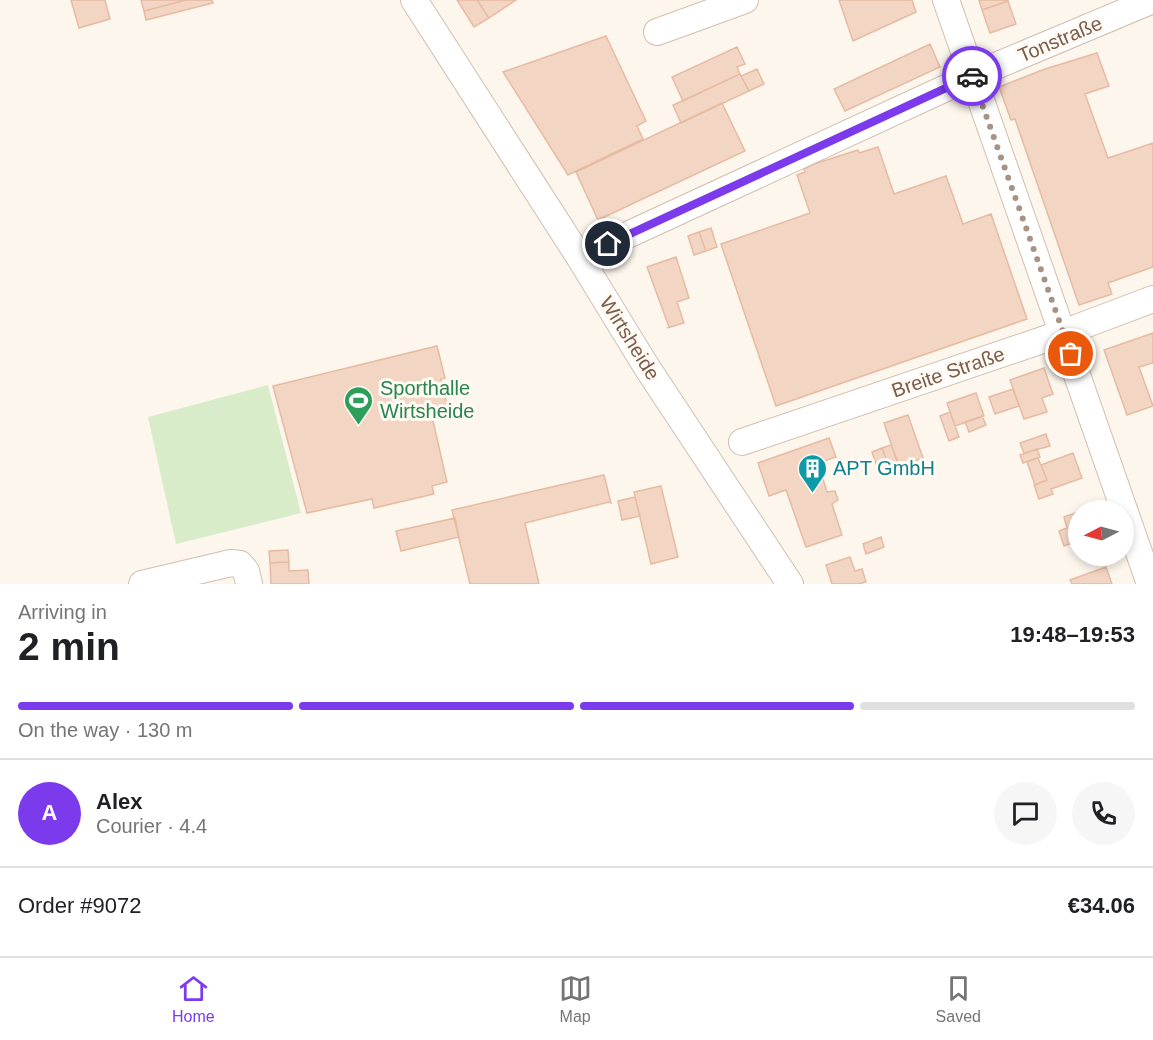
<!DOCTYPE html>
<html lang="en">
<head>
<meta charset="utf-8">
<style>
	body { margin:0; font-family:Arial,sans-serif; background:#f6f6f6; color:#202124; height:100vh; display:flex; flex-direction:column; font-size:22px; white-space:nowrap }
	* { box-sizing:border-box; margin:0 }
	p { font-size:20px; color:#757577 }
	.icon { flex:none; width:33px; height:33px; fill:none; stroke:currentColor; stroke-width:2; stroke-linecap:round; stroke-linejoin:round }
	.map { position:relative; height:584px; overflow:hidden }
	.side { display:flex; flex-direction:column; background:#fff; flex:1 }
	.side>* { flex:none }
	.needle { width:39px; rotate:264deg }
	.tools { position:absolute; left:1068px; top:500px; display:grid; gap:12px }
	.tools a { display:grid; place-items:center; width:66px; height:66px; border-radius:50%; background:#fff; box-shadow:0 3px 9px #0003; font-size:30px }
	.pin { position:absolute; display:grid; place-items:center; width:51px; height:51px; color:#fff; margin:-26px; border:3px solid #fff; border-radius:50%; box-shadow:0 2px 6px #0007 }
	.courier { position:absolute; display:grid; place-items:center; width:60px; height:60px; margin:-30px; border:4px solid #7c3aed; border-radius:50%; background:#fff; color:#222; box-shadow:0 2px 8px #0007 }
	.head em { font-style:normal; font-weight:700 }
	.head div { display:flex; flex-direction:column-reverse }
	.head { display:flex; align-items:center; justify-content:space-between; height:102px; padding:0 18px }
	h1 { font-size:39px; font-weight:700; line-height:45px }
	.bar { display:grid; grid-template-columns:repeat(4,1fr); gap:9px 6px; align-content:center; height:72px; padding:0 18px }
	.bar i { height:8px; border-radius:4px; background:#e0e0e0 }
	.bar .selected { background:#7c3aed }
	.bar p { grid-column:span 4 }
	.line { display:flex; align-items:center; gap:15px; padding:0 18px; border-top:2px solid #e0e0e0 }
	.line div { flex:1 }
	.round { display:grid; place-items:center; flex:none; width:63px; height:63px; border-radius:32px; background:#f6f6f6 }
	.tab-bar { display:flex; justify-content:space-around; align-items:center; height:84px; border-top:2px solid #e0e0e0; background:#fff; font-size:16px; color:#757577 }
	.tab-bar a { display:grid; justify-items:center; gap:3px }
	.tab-bar .selected { color:#7c3aed }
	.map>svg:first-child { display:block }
	.park { fill:#d8ecc9 }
	.building { fill:#f3d5c3; stroke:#e6bba3; stroke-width:1.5 }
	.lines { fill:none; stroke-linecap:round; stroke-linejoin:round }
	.minor-casing { stroke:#d1beb0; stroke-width:28 }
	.minor { stroke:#fff; stroke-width:26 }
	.done { stroke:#a89285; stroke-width:6; stroke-dasharray:0 10.8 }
	.route { stroke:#7c3aed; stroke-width:8 }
	.labels { text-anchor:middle; stroke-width:6; stroke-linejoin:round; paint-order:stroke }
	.street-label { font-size:20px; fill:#7a5c4d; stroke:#fffaf3 }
	.leisure-label { font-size:20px; fill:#27864d; stroke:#fffaf3; text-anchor:start }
	.culture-label { font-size:20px; fill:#0d838f; stroke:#fffaf3; text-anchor:start }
</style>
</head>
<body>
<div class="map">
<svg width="1153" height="584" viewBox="0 0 1153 584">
	<rect width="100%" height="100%" fill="#fdf6ec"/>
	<path class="park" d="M268 385 301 513 176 544 148 417Z"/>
	<path class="building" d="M71 0H105L110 19 79 28Z
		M141 0H186L144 11Z
		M186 0H212L213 3 146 20 144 11Z
		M457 0H477L489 18 474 27Z
		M477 0H516L489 18Z
		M839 0H912L916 12 853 41Z
		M979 0H1008V1L982 10Z
		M1008 1 1016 24 990 33 982 10Z
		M606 36 646 121 637 126 643 139 568 175 503 72Z
		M930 44 940 67 845 111 834 89Z
		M737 47 745 64 737 67 740 74 683 101 672 77Z
		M1097 53 1109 86 1085 94 1108 158 1153 143V267L1108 283 1112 294 1079 305 1015 119 1011 120 999 87 1045 69Z
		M757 69 764 84 749 91 741 76Z
		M740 74 749 91 681 123 673 105Z
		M722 103 745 151 598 220 576 172Z
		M878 147 894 194 946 176 963 224 991 214 1027 319 776 406 721 244 810 213 797 175 805 172 804 169 814 164 858 150 859 153Z
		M711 228 717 247 706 251 699 232Z
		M699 232 706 251 694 255 688 236Z
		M676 257 689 298 677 302 684 323 667 328 669 327 647 267Z
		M1153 333V363L1139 367 1153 406 1127 415 1104 350Z
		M437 346 445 378 441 379 447 404 430 408 447 482 432 486 434 494 374 508 372 499 307 513 273 386Z
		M1044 368 1053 394 1042 398 1047 412 1024 419 1010 380Z
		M1013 389 1019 406 995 414 989 397Z
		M976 393 984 416 955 426 947 403Z
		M950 412 959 437 949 441 940 416Z
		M908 415 923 458 899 467 884 423Z
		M982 416 986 425 969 432 965 422Z
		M1046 434 1050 446 1024 453 1020 443Z
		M829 438 836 457 818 463 827 492 835 491 838 500 832 504 842 535 806 547 786 490 769 496 758 463Z
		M891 445 899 464 889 467 882 448Z
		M882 448 889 467 878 471 872 452Z
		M1037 449 1040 457 1023 463 1020 455Z
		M1073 453 1082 478 1051 489 1053 494 1039 499 1034 485 1047 480 1041 465Z
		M1038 458 1047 480 1035 485 1027 462Z
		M604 475 611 503 609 502 525 523 539 584H470L452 510Z
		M661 486 678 557 651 564 634 492Z
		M635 497 640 516 622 520 618 501Z
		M1078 512V541L1064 546 1059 531 1067 528 1064 517Z
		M455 518 459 537 401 551 396 531Z
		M881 537 884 547 866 554 863 544Z
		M288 550 289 562 270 563 269 551Z
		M850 557 855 571 862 569 866 582 858 584H832L826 565Z
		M289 562V571L308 570 309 584H271L270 563Z
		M1106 567 1112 584H1072L1070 580Z"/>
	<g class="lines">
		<defs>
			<path id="minor" d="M414 0 578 255 646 366 790 584
				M946 0 1150 584
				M657 32 745 0
				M608 244 972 76 1153 0
				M742 442 1063 333 1153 299
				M142 584 231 563 240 564 246 571 249 584"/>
		</defs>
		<use href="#minor" class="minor-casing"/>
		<use href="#minor" class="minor"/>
	</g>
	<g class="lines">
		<path class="done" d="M972 76 1071 354"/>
		<path class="route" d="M608 244 972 76"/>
	</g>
	<defs>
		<symbol id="stadium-pin" viewBox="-11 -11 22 30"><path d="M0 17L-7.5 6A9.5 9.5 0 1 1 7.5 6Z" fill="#2e9e5b" stroke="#fffaf3"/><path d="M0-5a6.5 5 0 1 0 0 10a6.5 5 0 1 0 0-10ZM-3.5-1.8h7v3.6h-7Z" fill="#fff"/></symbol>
		<symbol id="building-pin" viewBox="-11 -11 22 30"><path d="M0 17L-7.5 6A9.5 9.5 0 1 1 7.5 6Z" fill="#0f9aa8" stroke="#fffaf3"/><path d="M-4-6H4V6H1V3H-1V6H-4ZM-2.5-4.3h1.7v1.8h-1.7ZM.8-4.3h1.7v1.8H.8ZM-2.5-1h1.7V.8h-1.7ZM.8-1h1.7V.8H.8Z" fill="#fff"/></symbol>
	</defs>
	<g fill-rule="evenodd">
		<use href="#stadium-pin" x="342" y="384" width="33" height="45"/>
		<use href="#building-pin" x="796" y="452" width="33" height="45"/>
	</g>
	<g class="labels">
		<g class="street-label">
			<text transform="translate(1060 39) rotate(-23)" y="7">Tonstraße</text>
			<text transform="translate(630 338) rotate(58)" y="7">Wirtsheide</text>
			<text transform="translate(948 372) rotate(-19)" y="7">Breite Straße</text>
		</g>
		<g class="leisure-label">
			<text x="380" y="395">Sporthalle<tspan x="380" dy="23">Wirtsheide</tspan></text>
		</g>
		<g class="culture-label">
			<text x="833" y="475">APT GmbH</text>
		</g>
	</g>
</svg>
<div class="tools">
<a><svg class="needle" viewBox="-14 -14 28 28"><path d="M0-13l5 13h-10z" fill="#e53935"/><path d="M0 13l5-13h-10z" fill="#757577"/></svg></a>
</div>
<div class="pin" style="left:1071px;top:354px;background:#ea580c"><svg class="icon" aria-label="bag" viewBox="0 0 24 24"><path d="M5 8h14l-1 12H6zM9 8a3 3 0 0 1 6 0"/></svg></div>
<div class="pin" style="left:608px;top:244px;background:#1f2937"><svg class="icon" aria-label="home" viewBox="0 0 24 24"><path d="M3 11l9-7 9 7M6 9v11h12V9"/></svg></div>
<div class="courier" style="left:972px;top:76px"><svg class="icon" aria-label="car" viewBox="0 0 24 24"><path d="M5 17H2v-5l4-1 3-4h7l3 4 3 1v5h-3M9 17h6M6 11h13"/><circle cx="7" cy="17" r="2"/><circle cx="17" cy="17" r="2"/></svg></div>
</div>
<section class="side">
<div class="head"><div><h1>2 min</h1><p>Arriving in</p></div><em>19:48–19:53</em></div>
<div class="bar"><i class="selected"></i><i class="selected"></i><i class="selected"></i><i></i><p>On the way · 130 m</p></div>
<div class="line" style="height:108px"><b class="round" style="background:#7c3aed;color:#fff">A</b><div><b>Alex</b><p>Courier · 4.4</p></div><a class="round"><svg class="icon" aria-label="chat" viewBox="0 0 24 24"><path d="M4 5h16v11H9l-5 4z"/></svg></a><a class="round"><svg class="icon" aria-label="phone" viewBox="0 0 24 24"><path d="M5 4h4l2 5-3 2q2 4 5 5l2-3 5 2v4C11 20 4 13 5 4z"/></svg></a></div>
<div class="line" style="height:78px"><div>Order #9072</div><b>€34.06</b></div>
</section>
<nav class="tab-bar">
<a class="selected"><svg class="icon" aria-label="home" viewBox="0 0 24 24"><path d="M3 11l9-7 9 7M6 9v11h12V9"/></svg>Home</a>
<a><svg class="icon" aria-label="map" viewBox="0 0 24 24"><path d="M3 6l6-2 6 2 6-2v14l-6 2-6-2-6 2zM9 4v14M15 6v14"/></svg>Map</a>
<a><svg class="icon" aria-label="saved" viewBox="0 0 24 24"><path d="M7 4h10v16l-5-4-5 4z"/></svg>Saved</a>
</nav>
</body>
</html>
